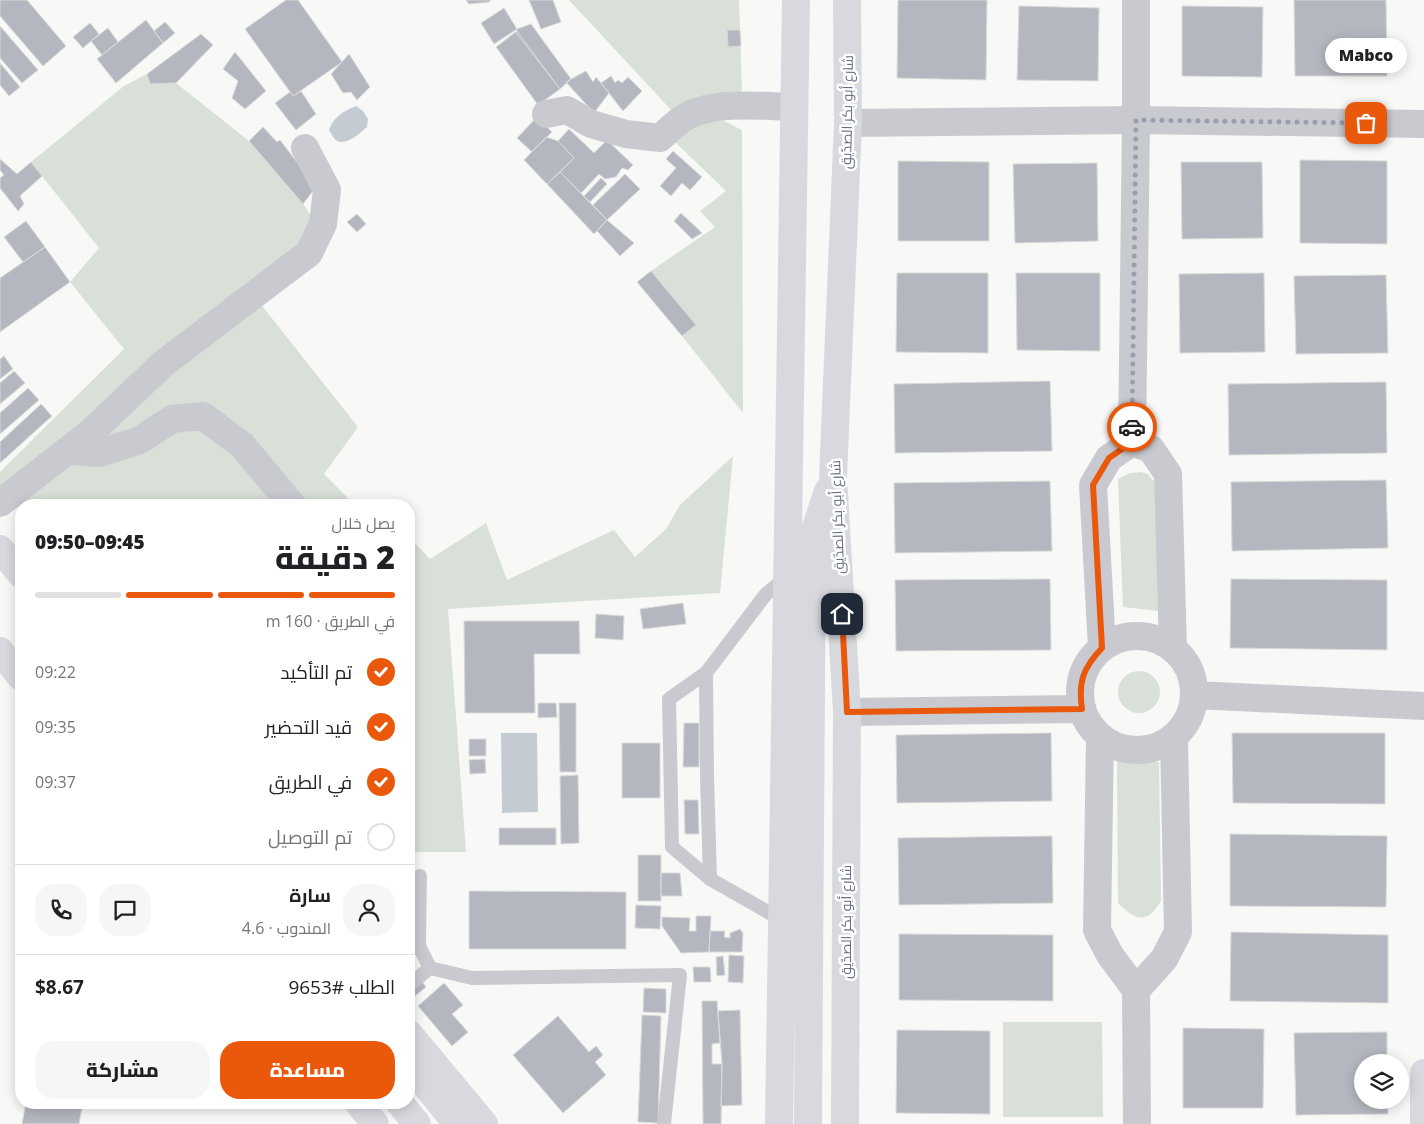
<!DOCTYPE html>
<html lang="ar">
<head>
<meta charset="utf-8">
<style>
	body { margin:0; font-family:"Open Sans",Cairo,sans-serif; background:#f6f6f6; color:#202124; direction:rtl; height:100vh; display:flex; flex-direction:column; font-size:19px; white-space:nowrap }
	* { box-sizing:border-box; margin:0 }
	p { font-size:16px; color:#757577 }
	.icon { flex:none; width:28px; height:28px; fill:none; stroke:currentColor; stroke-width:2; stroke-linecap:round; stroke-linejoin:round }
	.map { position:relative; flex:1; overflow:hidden; direction:ltr }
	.sheet { position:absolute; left:15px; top:499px; width:400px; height:610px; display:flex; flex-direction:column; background:#fff; border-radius:20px; box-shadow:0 2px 12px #0003; direction:rtl }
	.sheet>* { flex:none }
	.tools { position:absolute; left:1354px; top:1054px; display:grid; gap:10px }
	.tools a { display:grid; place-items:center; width:55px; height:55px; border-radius:50%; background:#fff; box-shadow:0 2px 12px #0003; font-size:25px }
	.pin { position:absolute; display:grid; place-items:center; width:42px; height:42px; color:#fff; margin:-21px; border-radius:10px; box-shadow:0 2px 8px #0006 }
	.courier { position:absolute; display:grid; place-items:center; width:50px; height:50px; margin:-25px; border:4px solid #ea580c; border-radius:50%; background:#fff; color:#222; box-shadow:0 1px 6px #0007 }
	.bubble { position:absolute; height:35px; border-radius:18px; background:#fff; box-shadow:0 2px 12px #0003; font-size:16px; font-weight:800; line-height:35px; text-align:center; direction:rtl }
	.headline em { font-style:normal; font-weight:800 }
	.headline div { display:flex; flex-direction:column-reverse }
	.headline { display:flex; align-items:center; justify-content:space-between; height:85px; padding:0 20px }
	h1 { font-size:32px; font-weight:800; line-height:38px }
	.bar { display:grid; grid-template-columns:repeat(4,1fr); gap:8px 5px; align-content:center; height:60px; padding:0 20px }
	.bar i { height:6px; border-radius:4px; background:#e0e0e0 }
	.bar .selected { background:#ea580c }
	.bar p { grid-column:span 4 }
	.line { display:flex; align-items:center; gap:12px; padding:0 20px; border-top:1px solid #e0e0e0 }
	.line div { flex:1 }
	.round { display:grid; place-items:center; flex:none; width:52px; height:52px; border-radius:20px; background:#f6f6f6 }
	ol { padding:0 20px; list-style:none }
	li { display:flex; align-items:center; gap:15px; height:55px }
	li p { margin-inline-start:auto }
	li .icon { padding:5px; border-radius:50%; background:#ea580c; color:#fff; stroke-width:4 }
	li:last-child { color:#757577 }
	li i { width:28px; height:28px; border:2px solid #e0e0e0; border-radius:50% }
	.button { display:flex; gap:10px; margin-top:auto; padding:10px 20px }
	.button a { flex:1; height:58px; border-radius:20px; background:#ea580c; color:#fff; font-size:20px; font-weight:800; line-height:58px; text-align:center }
	.button a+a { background:#f6f6f6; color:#202124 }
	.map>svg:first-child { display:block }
	.green { fill:#d8e0d7 }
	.water { fill:#c5cbd3 }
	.building { fill:#b4b7bf; stroke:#dadad8 }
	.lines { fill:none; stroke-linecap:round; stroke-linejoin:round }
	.service { stroke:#c9cacf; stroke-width:14 }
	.minor { stroke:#c9cacf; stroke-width:28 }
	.tertiary { stroke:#c9cacf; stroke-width:28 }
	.secondary { stroke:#d8d9df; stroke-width:28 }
	.primary { stroke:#d8d9df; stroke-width:28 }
	.done { stroke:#9a9fae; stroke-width:5; stroke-dasharray:0 9 }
	.route { stroke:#ea580c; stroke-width:6 }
	.labels { text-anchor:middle; stroke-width:5; stroke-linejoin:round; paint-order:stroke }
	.street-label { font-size:14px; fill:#686f87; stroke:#fff }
</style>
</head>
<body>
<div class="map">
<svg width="1424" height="1124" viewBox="0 0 1424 1124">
	<rect width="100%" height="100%" fill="#f8f9f6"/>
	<path class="green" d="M569 0H739L742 91 673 112Z
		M147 74 150 84 176 83 249 141 303 204 315 221 299 250 0 494V472L124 349 70 282 99 248 31 162 124 86Z
		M720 119 742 130 743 413 682 336 696 325 651 271 715 227 700 211 726 191 673 140 684 129Z
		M259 302 358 427 324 474 355 505H21V510L15 502Z
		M733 456 720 593 448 609 466 852H409V537L430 559 486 523 507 580 614 530 635 557 666 529 680 505Z
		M1141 472 1148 474 1156 484 1158 611 1123 607 1118 479 1130 473Z
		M1118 692a21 21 0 1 1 42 0a21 21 0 1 1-42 0Z
		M1117 760 1159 762 1161 901C1147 925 1135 920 1118 903Z
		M1003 1022H1102L1103 1117H1003Z"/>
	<path class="water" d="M356 106 363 111 368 119 367 127C361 132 347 146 337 141 334 139 331 133 329 130 333 117 344 111 356 106Z
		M501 733H537L538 812 502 813Z"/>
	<path class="building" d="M0 0H27L66 46 43 66 0 16Z
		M286 0H298L342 62 293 96 245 29Z
		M466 0H491L489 2 469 4Z
		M529 0H553L561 22 541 29Z
		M898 0H987L986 80 897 78Z
		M1294 0H1386L1387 76H1295Z
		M1019 6 1099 8 1098 81 1017 80Z
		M1182 6 1263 7 1262 77 1182 76Z
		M504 8 517 29 494 44 481 23Z
		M146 20 163 43 116 83 97 59Z
		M165 22 175 33 163 43 154 31Z
		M90 23 99 34 83 48 73 37Z
		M531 24 571 79 560 89 517 34V29Z
		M0 26 38 70 22 83 0 58Z
		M108 28 118 42 102 55 91 41Z
		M727 30H740L741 46 728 47Z
		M517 31 560 89 538 105 496 47Z
		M201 34 213 45 176 83 150 84 147 74Z
		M235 52 266 91 245 109 232 98 238 81 223 69Z
		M349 54 370 87 357 100 351 92 343 93 331 74Z
		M0 63 20 87 9 96 0 85Z
		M586 71 593 82 596 77 609 93 594 113 566 82Z
		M611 76 615 83 618 80 622 83 628 77 642 91 623 111 601 83Z
		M301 91 316 114 296 130 275 103 290 92 293 96Z
		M537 117 552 132 532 152 517 138Z
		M263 127 277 142 280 140 316 187 303 204 249 141Z
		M569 129 594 153 607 140 633 165 628 170 622 168 616 177 605 179 599 174 581 193 560 172 574 158 558 141Z
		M546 137 558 141 574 158 547 184 524 160Z
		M673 151 702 177 690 190 682 183 671 196 660 186 676 168 666 159Z
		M0 159 17 174 31 162 42 176 20 196 24 204 18 211 0 188V178L4 175 0 170Z
		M1300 160 1387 161V244L1300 243Z
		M898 161 989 162V241H898Z
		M1181 162H1262L1263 238 1182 239Z
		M1097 163 1098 241 1015 243 1013 164Z
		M560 172 607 220 594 234 547 184Z
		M625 174 640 189 607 220 593 205Z
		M601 178 607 184 590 202 584 196Z
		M681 213 702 233 692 239 674 221Z
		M357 214 366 224 357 232 347 222Z
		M607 220 634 243 620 256 597 231Z
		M26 221 45 247 23 262 4 237Z
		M45 247 70 282 0 332V278Z
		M651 271 696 325 682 336 637 282Z
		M897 273H988V353L896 352Z
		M1016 273H1100V351L1017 350Z
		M1264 273 1265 352 1180 353 1179 274Z
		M1386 275 1388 353 1296 354 1294 276Z
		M4 356 13 369 0 379V359Z
		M14 371 25 383 0 404V383Z
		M1050 381 1052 451 895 453 894 384Z
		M1386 382 1387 453 1229 455 1228 384Z
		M28 388 39 400 0 434V413Z
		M41 404 52 416 0 463V442Z
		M1386 480 1388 548 1232 551 1231 482Z
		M1050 481 1052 551 895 553 894 483Z
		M1050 579 1051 650 896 651 895 580Z
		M1231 579 1387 580V650L1230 648Z
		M683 603 686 624 643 629 640 609Z
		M596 614 624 616 623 640 595 638Z
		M464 621H579L580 654H534L535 713H465Z
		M538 703H556L557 717 538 718Z
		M559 703H576V772H560Z
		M684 723H699V767H683Z
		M1051 733 1052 801 897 803 896 735Z
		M1232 733H1385V804L1233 803Z
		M469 739H486V756H469Z
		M622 743H660V798H622Z
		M485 759 486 773 470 774 469 760Z
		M578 775 579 843 561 844 560 776Z
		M684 800H698L699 834H685Z
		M499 828H556V845H499Z
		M1230 834 1387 836 1386 907 1230 906Z
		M1052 836 1053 903 899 905 898 838Z
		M638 855H661V901H638Z
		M661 873H680L682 896H661Z
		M469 891 626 892V949H469Z
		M636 905 661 906 660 929 635 928Z
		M696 916H711L709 952 681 953 662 926V917L690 918 689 931H696Z
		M740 929 743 933 742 952H709L710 931H725L724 937 730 938V933Z
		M1231 932 1388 935V1003L1230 1001Z
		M899 934 1053 935V1001L899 1000Z
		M729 955 744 956 743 983 728 982Z
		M723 956 725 975 717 976 716 957Z
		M409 965 426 987 415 996 409 989Z
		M693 967H710L711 982H694Z
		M444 983 463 1005 452 1014 468 1032 452 1046 418 1006Z
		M644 988 666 989V1013L643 1012Z
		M702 1001H717L720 1043 712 1044V1064H722L721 1124H703Z
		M740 1010 742 1105 721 1106 722 1064 718 1011Z
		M642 1015 661 1016 658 1123 638 1122Z
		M558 1016 589 1052 596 1046 603 1055 595 1062 606 1075 563 1113 513 1055Z
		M1183 1028 1264 1029 1263 1108H1183Z
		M897 1030 990 1031V1114L896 1113Z
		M1387 1032V1062H1362V1100H1388V1114L1296 1115 1294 1033Z
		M26 1102H83L79 1124H22Z"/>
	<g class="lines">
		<path class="service" d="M706 673 669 699 672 847 710 879
			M420 876 419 946 430 968 472 978 680 975 664 1124
			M782 920 710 879 707 777 706 673 766 594 787 577
			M409 985 430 968"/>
		<path class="minor" d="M546 114 567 110 591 124 626 134 660 138C668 131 677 121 687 116 715 101 763 106 794 107
			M848 123 1136 120 1424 124
			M67 451 100 453 140 440 172 419 203 416 242 445 292 505
			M0 503 90 433 164 363 309 253 323 224 327 190 305 148"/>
		<path class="tertiary" d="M1132 442 1136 120V0
			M1132 442 1151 449 1168 474 1173 648
			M1080 693a57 57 0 1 1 114 0a57 57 0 1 1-114 0Z
			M1102 648 1093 485 1109 458 1132 442
			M1195 695 1424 706
			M847 712 1082 709
			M1100 736 1097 930 1110 955 1136 990 1137 1124
			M1136 990 1164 959 1178 932 1174 737"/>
		<path class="secondary" d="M1424 1124V1073"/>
		<path class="primary" d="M0 549 21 574
			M0 651 21 677
			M409 1034 484 1124
			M409 1064 457 1124
			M358 1102 375 1124
			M399 1102 417 1124
			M779 1124 796 0
			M808 1124 812 539 828 491
			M845 1124 847 712 833 477 848 123 847 0"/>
	</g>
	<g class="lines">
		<path class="done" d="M1132 427 1136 120 1366 123"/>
		<path class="route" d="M842 614 847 712 1082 709C1078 682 1083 668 1102 648L1093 485 1109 458 1132 442V427"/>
	</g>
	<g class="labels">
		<g class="street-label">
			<text transform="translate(847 112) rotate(-89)" y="5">شارع أبو بكر الصدّيق</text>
			<text transform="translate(837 517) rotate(-92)" y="5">شارع أبو بكر الصدّيق</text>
			<text transform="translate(846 922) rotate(-90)" y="5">شارع أبو بكر الصدّيق</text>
		</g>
	</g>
</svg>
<div class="tools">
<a><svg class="icon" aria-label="layers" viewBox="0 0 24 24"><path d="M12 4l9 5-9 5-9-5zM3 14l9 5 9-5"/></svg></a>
</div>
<div class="pin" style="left:1366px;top:123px;background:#ea580c"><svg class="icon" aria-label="bag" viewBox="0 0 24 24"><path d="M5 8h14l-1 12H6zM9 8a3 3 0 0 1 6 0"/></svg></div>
<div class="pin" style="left:842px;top:614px;background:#1f2937"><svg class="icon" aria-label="home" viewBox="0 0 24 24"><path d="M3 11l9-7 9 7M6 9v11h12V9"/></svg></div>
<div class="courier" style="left:1132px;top:427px"><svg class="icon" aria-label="car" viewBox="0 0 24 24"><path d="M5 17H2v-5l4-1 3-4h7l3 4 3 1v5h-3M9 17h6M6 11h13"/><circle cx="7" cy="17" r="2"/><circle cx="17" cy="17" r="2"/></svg></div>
<div class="bubble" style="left:1325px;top:38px;width:82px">Mabco</div>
<section class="sheet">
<div class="headline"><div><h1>2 دقيقة</h1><p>يصل خلال</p></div><em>09:45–09:50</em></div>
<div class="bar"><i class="selected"></i><i class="selected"></i><i class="selected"></i><i></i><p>في الطريق · 160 m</p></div>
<ol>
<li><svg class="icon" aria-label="check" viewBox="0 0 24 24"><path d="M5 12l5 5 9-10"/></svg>تم التأكيد<p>09:22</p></li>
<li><svg class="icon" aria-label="check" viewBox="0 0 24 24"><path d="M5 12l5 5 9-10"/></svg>قيد التحضير<p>09:35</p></li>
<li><svg class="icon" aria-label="check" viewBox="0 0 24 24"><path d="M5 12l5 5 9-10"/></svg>في الطريق<p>09:37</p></li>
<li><i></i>تم التوصيل</li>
</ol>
<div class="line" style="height:90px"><a class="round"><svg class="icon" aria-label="person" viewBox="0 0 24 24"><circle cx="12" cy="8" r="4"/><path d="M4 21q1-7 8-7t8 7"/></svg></a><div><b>سارة</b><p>المندوب · 4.6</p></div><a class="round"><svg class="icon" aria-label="chat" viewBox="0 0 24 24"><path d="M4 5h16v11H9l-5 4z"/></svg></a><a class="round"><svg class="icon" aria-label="phone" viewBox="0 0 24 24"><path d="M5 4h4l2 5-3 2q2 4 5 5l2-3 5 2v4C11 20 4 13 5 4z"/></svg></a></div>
<div class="line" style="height:65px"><div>الطلب #9653</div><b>$8.67</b></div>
<div class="button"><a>مساعدة</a><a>مشاركة</a></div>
</section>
</div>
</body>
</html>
